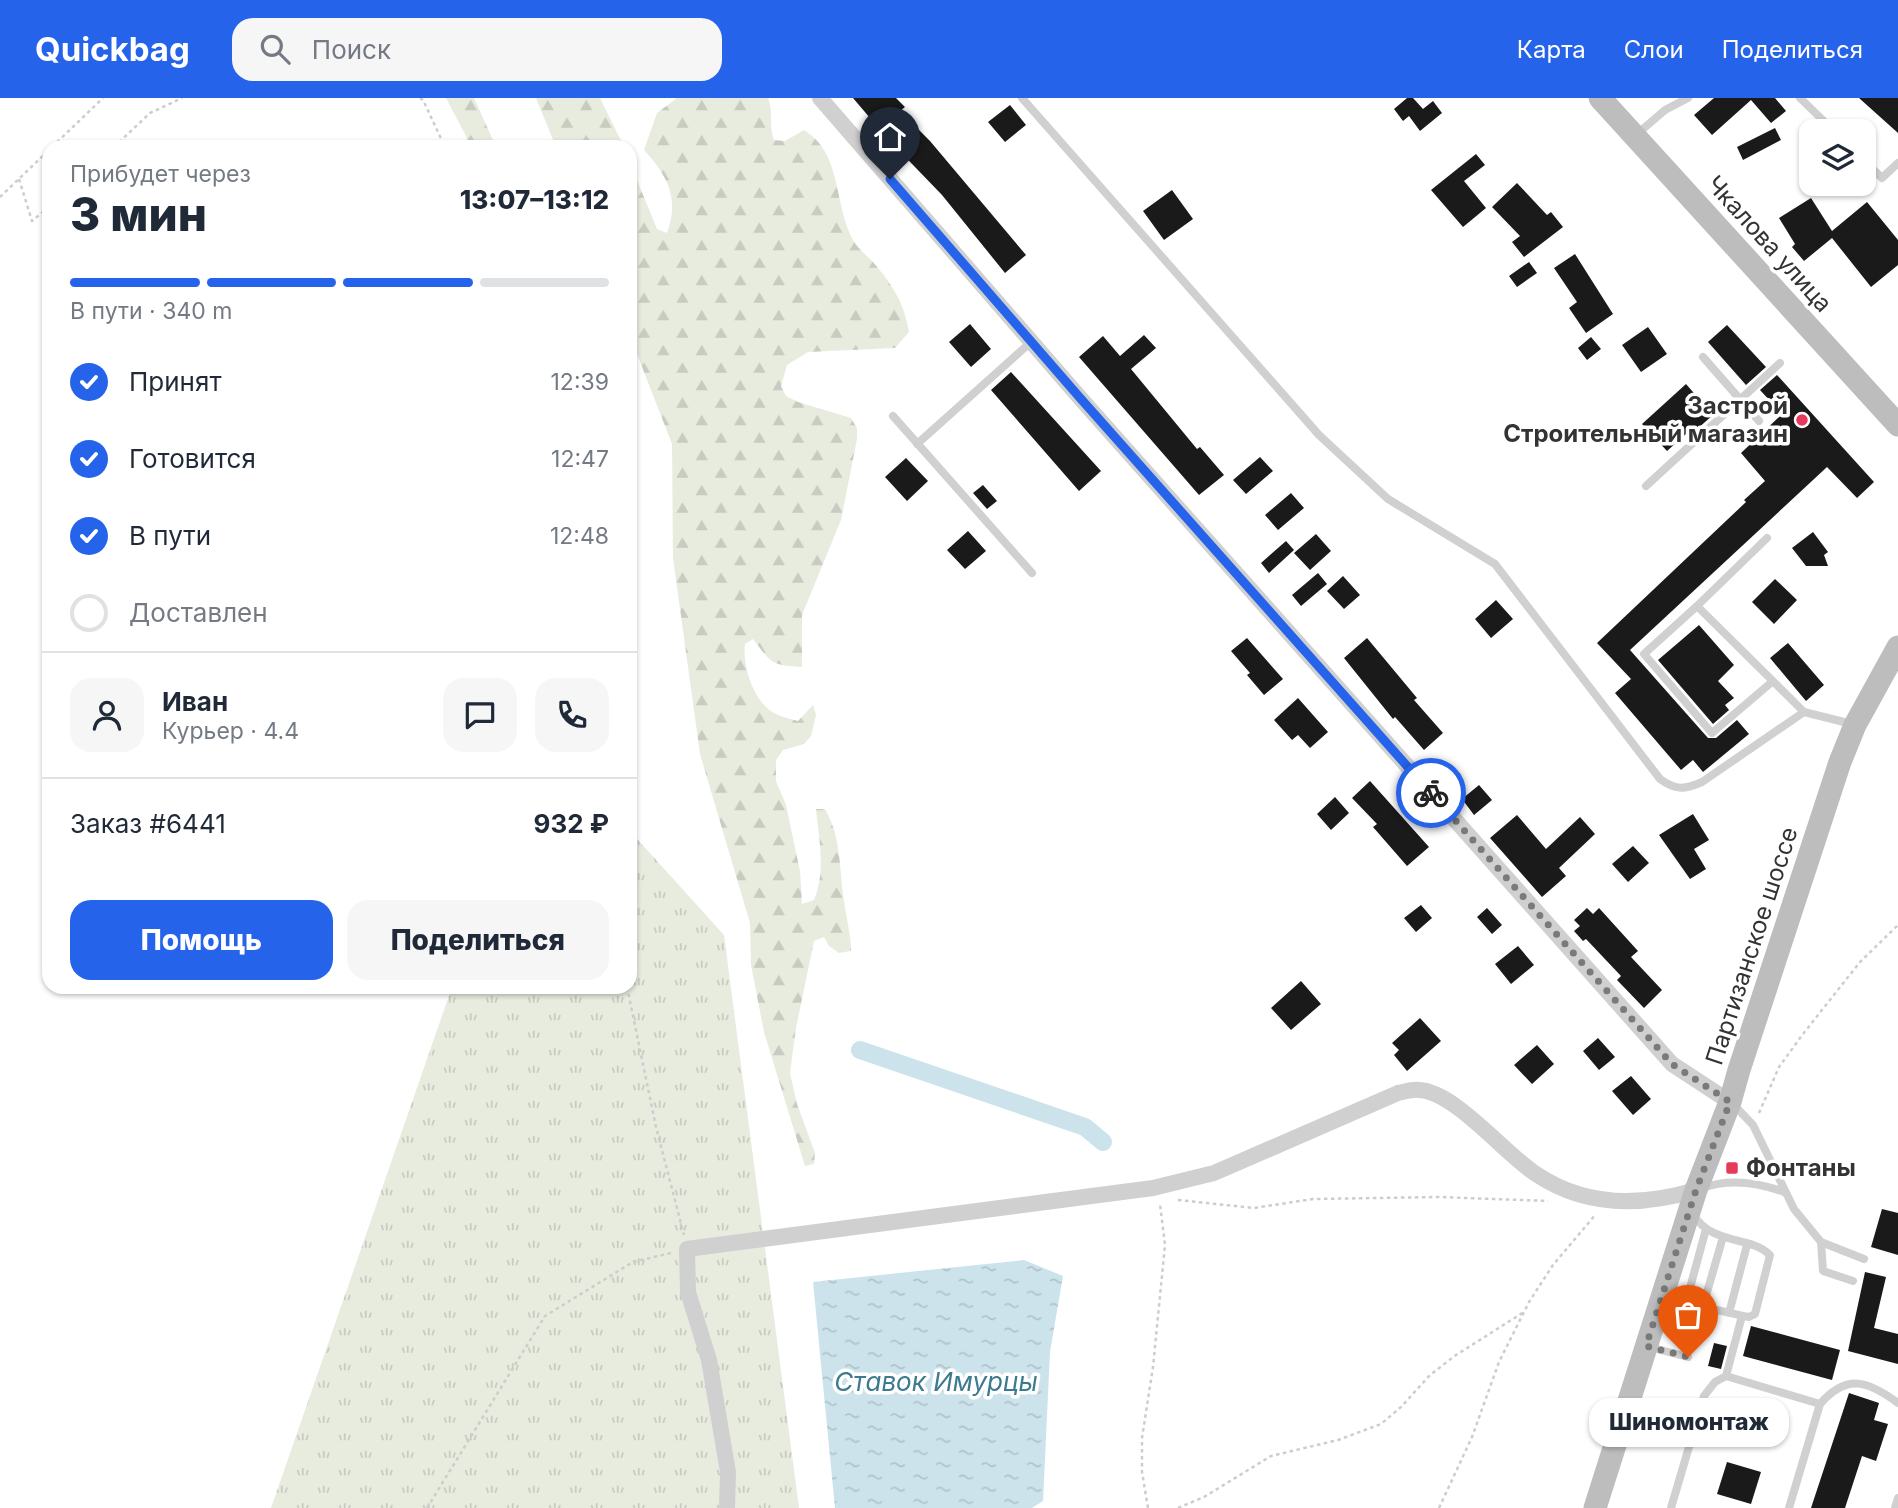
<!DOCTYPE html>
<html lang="ru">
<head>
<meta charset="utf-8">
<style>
	body { margin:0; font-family:Inter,sans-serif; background:#f6f6f7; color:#1f2937; height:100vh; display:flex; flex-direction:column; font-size:26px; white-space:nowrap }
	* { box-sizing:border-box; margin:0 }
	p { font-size:23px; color:#747a83 }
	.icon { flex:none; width:38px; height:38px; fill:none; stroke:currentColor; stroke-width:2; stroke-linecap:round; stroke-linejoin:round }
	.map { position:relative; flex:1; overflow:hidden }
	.panel { position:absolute; left:42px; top:42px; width:595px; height:854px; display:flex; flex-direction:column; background:#fff; border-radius:21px; box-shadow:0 2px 5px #0004 }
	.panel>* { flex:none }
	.tools { position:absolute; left:1799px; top:21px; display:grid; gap:14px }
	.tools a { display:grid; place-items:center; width:77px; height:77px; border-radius:14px; background:#fff; box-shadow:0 2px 5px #0004; font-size:35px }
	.pin { position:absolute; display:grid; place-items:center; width:60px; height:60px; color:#fff; margin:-72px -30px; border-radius:50% 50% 50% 0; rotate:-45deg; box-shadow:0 0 7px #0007 }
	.pin .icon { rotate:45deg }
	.courier { position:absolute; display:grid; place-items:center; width:70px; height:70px; margin:-35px; border:5px solid #2563eb; border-radius:50%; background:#fff; color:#222; box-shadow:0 2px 9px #0007 }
	.bubble { position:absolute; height:49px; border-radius:21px; background:#fff; box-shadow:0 2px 5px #0004; font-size:23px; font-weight:800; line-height:49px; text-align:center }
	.summary em { font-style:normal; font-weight:800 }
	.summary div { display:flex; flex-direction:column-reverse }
	.summary { display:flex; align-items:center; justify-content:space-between; height:119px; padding:0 28px }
	h1 { font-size:46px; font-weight:800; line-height:52px }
	.bar { display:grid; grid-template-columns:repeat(4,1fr); gap:10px 7px; align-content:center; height:84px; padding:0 28px }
	.bar i { height:9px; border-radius:5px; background:#e0e1e3 }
	.bar .current { background:#2563eb }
	.bar p { grid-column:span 4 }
	.line { display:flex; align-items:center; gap:18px; padding:0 28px; border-top:2px solid #e0e1e3 }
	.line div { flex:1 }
	.round { display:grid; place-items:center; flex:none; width:74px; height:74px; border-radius:21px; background:#f6f6f7 }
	ol { padding:0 28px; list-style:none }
	li { display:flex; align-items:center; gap:21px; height:77px }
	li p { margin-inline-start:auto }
	li .icon { padding:7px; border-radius:50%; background:#2563eb; color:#fff; stroke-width:4 }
	li:last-child { color:#747a83 }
	li i { width:38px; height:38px; border:4px solid #e0e1e3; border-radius:50% }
	.primary-button { display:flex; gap:14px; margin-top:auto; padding:14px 28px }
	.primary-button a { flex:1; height:80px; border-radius:21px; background:#2563eb; color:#fff; font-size:28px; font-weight:800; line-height:80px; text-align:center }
	.primary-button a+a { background:#f6f6f7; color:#1f2937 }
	header { display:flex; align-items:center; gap:42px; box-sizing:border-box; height:98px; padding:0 35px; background:#2563eb; color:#fff }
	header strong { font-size:33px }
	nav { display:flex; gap:38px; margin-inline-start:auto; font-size:24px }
	.search { width:490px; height:63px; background:#f6f6f7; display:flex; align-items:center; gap:18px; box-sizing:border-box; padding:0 24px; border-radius:21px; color:#747a83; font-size:26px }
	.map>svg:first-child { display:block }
	.grass { fill:url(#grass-tufts) }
	.forest { fill:url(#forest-firs) }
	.water { fill:url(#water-ripples) }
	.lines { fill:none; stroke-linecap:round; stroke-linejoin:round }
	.canal { stroke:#cce3ec; stroke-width:18 }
	.building { fill:#1a1a1a }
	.path { stroke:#cdcdcd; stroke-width:2.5; stroke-dasharray:3.5 3.5; stroke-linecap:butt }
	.lane { stroke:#d0d0d0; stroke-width:8 }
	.street { stroke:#d0d0d0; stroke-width:16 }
	.secondary { stroke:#bdbdbd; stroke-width:23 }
	.done { stroke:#7a7a7a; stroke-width:7; stroke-dasharray:0 12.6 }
	.route { stroke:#2563eb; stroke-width:9 }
	.poi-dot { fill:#e53a5b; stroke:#fff; stroke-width:2.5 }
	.labels { text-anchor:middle; stroke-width:7; stroke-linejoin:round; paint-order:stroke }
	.street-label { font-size:24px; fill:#333; stroke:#fff }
	.poi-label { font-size:24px; font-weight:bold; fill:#333; stroke:#fff; text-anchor:end }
	.water-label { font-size:26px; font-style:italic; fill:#3d7a8f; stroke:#fff }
</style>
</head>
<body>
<header>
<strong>Quickbag</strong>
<div class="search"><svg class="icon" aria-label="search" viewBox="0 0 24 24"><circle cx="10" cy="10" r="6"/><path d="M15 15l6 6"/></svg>Поиск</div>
<nav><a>Карта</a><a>Слои</a><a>Поделиться</a></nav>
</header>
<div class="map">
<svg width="1898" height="1410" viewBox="0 0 1898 1410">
	<defs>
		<pattern id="grass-tufts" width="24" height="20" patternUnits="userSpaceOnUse" patternTransform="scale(1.75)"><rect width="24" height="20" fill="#e7ecdf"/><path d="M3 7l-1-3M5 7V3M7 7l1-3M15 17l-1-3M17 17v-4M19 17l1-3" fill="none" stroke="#c7cbc0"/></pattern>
		<pattern id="forest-firs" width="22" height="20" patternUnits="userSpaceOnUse" patternTransform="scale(1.75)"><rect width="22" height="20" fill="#e7ecdf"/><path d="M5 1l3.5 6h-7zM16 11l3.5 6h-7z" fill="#c7cbc0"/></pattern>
		<pattern id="water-ripples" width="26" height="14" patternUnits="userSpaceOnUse" patternTransform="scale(1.75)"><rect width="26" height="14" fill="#cce3ec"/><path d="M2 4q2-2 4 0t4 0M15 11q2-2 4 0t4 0" fill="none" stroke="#b0c3cb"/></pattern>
	</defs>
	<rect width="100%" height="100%" fill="#fff"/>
	<path class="grass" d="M630 733 724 837 799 1410H271L452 889H630Z"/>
	<path class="forest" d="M446 0H474L496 49H469L466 38Z
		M536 0H600L624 49H556Z
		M677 0H768C774 14 768 28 774 42L785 43 804 32C841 54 834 103 851 138 855 148 865 156 872 163 892 186 904 204 909 234L895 250 808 254 787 267 781 288 786 298 798 304 851 320 857 330V341L841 422 802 517V569C771 567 772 566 753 541L745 546C742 568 754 606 776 616 782 619 791 621 798 623L813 607 816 617 811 638 804 646 783 652 776 662V683L786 707 800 773 802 806 814 802C826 773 819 741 816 711H825C842 741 839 771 844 803 846 820 851 836 851 853L839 855 829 848 824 839 814 843 796 930 790 975 797 1006 815 1055 814 1066 805 1068 764 934 751 867 750 825 700 656 673 460 672 346 630 238V65L657 131 667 135C680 100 667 77 644 52L657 15Z"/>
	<path class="water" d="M1024 1162 1063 1178 1050 1254 1043 1403 1032 1410H835L813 1184Z"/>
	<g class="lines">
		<path class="canal" d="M860 952 1085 1029 1103 1044"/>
	</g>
	<path class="building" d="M853 0H896L905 9 900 13 930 43 1026 157 1005 175 942 97 887 40Z
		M1407 0H1413L1423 11 1433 3 1442 15 1420 33 1409 18 1403 23 1394 11Z
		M1714 0H1775L1786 13 1771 25 1751 2 1712 37 1694 17Z
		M1859 0H1898V35Z
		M1010 7 1026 27 1005 44 988 24Z
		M1775 30 1781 42 1743 62 1737 49Z
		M1476 56 1485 67 1464 83 1486 110 1463 129 1431 92Z
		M1517 85 1547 117 1551 114 1563 129 1524 159 1512 144 1520 138 1492 109Z
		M1172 92 1193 121 1164 142 1143 113Z
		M1811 100 1832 133 1867 104 1898 142V167L1871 189 1832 140 1804 163 1792 149 1795 146 1779 120Z
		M1575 156 1613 216 1586 235 1569 210 1577 204 1554 170Z
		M1529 164 1537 175 1517 189 1509 178Z
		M970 226 991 251 971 269 949 244Z
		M1727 227 1766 269 1746 287 1708 244Z
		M1648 229 1667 256 1641 274 1622 247Z
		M1144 237 1156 250 1131 271 1197 351 1200 349 1224 377 1199 397 1079 259 1103 238 1120 258Z
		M1591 239 1601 251 1587 262 1578 250Z
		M1011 274 1101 373 1079 393 991 292Z
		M1777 277 1874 384 1857 400 1827 369 1630 552 1708 640H1716L1737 622 1749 636 1703 674 1693 662 1681 672 1615 595 1631 581 1597 545 1746 404 1744 402 1765 383 1741 355 1782 316 1760 292Z
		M1686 286 1713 317 1688 339 1686 336 1667 353 1642 326Z
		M1260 359 1273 373 1246 396 1233 382Z
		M906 360 928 383 907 403 885 379Z
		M983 387 997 403 987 411 973 395Z
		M1291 395 1304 410 1278 432 1265 417Z
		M968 433 986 453 965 471 947 452Z
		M1813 434 1828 454 1824 457 1828 468H1806L1792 450Z
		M1316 436 1331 453 1310 472 1294 455Z
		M1286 443 1294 452 1269 475 1261 465Z
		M1318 475 1327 486 1301 508 1292 497Z
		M1343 478 1360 497 1344 511 1327 493Z
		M1775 481 1797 502 1774 526 1752 504Z
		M1496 502 1513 521 1491 540 1475 521Z
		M1699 527 1734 567 1718 583 1734 600 1725 607 1729 612 1713 626 1658 562Z
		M1247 540 1283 581 1264 597 1247 577 1250 575 1231 553Z
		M1367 540 1417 600 1414 602 1443 635 1424 652 1395 619 1393 621 1344 560Z
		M1788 545 1824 587 1806 603 1770 560Z
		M1298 600 1328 634 1310 650 1298 637 1292 642 1274 622Z
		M1370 683 1429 749 1407 768 1373 729 1377 726 1352 700Z
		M1479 687 1492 702 1474 717 1462 701Z
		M1335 699 1349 715 1331 732 1317 716Z
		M1693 716 1709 742 1694 751 1706 771 1690 781 1659 737Z
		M1517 717 1546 751 1580 719 1595 736 1559 770 1566 778 1542 799 1490 740Z
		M1633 748 1649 765 1628 784 1612 766Z
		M1421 807 1432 820 1416 834 1404 820Z
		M1487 810 1502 827 1492 836 1477 819Z
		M1587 810 1593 816 1599 810 1638 853 1631 859 1662 892 1644 910 1617 882 1621 878 1586 841 1583 843 1574 833 1580 828 1574 822Z
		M1518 848 1534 867 1511 886 1495 866Z
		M1301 883 1321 906 1291 932 1271 910Z
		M1420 920 1441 943 1407 973 1394 957 1399 952 1392 945Z
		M1598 940 1615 959 1599 972 1583 953Z
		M1537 947 1554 966 1532 986 1514 967Z
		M1631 978 1651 1001 1633 1017 1612 993Z
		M1882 1111 1898 1115V1157L1871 1149Z
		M1865 1174 1886 1179 1874 1230 1898 1236V1266L1848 1253Z
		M1751 1228 1840 1252 1832 1282 1743 1258Z
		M1714 1245 1727 1248 1721 1271 1708 1268Z
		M1849 1295 1879 1305 1874 1322 1888 1326 1876 1363 1862 1358 1845 1410H1811Z
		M1727 1364 1761 1374 1751 1406 1717 1396Z"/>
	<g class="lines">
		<path class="path" d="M420 0 423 2 445 49
			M52 49 103 0
			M114 49 150 15 182 0
			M19 81 32 123 49 109
			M0 99 49 52
			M627 889 656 1029 684 1137
			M1759 1015 1779 969 1803 936 1860 864 1898 827
			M1178 1102 1254 1110 1313 1101 1440 1099 1548 1103
			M427 1410 545 1218 633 1164 671 1155
			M1148 1410 1142 1374V1340L1153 1269 1165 1147 1160 1106
			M1178 1410 1204 1399 1271 1358 1338 1342 1381 1326 1401 1309 1430 1277 1456 1257 1524 1214
			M1439 1410 1472 1339 1499 1264 1529 1204 1553 1167 1596 1116"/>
		<path class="lane" d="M1022 0 1319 337 1388 401 1495 466 1660 681C1675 692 1684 692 1702 684L1804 614 1852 626
			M1800 0 1834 33
			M1636 37 1665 12 1688 0
			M1864 63 1882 80 1898 65
			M1703 259 1759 323
			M893 318 1032 475
			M917 346 1031 244
			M1646 388 1780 265
			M1697 508 1767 440
			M1773 583 1712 635 1644 556 1697 508 1804 614
			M1733 1006 1753 1027 1794 1111 1821 1144 1864 1161
			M1702 1090C1730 1080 1757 1084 1784 1094
			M1821 1144 1823 1173 1853 1183
			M1703 1208 1723 1139
			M1684 1212 1706 1131
			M1729 1215 1747 1147
			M1660 1227C1691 1200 1713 1212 1749 1219L1755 1216 1770 1157C1750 1137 1712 1148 1693 1116
			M1649 1249 1688 1259
			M1726 1278 1742 1218
			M1671 1410 1704 1298 1715 1284 1726 1278 1820 1306
			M1789 1410 1820 1306C1847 1275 1868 1283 1898 1305
			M1895 1410 1898 1400"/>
		<path class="street" d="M820 0 1081 301 1672 966 1730 1004
			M727 1410 728 1374 709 1262 688 1194 687 1151 1153 1090 1214 1075 1398 995C1404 994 1412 991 1419 992 1454 993 1505 1056 1536 1076 1585 1109 1640 1109 1696 1092"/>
		<path class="secondary" d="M1600 0 1898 327
			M1595 1410 1696 1092 1730 1004 1739 972 1840 664 1855 627 1898 549"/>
	</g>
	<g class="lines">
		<path class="done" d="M1431 695 1672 966 1730 1004 1696 1092 1646 1248 1688 1259"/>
		<path class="route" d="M890 81 1081 301 1431 695"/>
	</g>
	<g class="poi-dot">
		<circle cx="1802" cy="322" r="7"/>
		<rect x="1725" y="1063" width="14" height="14" rx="3.5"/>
	</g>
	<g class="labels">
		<g class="street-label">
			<text transform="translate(1769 146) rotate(48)" y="8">Чкалова улица</text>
			<text transform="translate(1752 848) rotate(-72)" y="8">Партизанское шоссе</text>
		</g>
		<g class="poi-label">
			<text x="1788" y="316">Застрой<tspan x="1788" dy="28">Строительный магазин</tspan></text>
			<text x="1746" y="1078" text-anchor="start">Фонтаны</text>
		</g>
		<g class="water-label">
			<text x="936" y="1293">Ставок Имурцы</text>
		</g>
	</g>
</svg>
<div class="tools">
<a><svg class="icon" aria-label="layers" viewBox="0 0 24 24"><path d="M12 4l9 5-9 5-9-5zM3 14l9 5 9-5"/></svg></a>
</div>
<div class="pin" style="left:1688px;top:1259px;background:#ea580c"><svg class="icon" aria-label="bag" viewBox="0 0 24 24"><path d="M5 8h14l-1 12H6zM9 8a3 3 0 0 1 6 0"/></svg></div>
<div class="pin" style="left:890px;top:81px;background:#1f2937"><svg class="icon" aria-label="home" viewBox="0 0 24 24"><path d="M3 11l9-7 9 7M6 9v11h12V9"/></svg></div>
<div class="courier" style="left:1431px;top:695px"><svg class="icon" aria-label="bike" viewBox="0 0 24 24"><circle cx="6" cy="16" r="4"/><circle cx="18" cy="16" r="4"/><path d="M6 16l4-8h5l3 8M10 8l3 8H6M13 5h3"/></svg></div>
<div class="bubble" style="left:1589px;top:1300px;width:200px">Шиномонтаж</div>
<section class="panel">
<div class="summary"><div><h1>3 мин</h1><p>Прибудет через</p></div><em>13:07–13:12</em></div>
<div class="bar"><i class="current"></i><i class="current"></i><i class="current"></i><i></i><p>В пути · 340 m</p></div>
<ol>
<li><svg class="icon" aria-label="check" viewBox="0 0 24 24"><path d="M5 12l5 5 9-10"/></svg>Принят<p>12:39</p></li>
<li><svg class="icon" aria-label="check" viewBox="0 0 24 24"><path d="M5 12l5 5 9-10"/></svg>Готовится<p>12:47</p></li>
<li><svg class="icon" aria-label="check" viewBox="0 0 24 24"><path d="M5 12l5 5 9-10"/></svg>В пути<p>12:48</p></li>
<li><i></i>Доставлен</li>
</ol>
<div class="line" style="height:126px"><a class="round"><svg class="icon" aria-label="person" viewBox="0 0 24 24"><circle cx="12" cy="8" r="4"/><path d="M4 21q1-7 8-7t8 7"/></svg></a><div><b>Иван</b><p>Курьер · 4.4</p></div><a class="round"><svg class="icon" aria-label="chat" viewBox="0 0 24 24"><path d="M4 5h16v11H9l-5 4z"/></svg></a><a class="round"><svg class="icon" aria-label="phone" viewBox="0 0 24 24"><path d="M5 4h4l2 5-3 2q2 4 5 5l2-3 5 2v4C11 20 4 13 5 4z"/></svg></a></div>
<div class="line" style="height:91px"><div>Заказ #6441</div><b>932 ₽</b></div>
<div class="primary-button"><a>Помощь</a><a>Поделиться</a></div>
</section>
</div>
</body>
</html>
